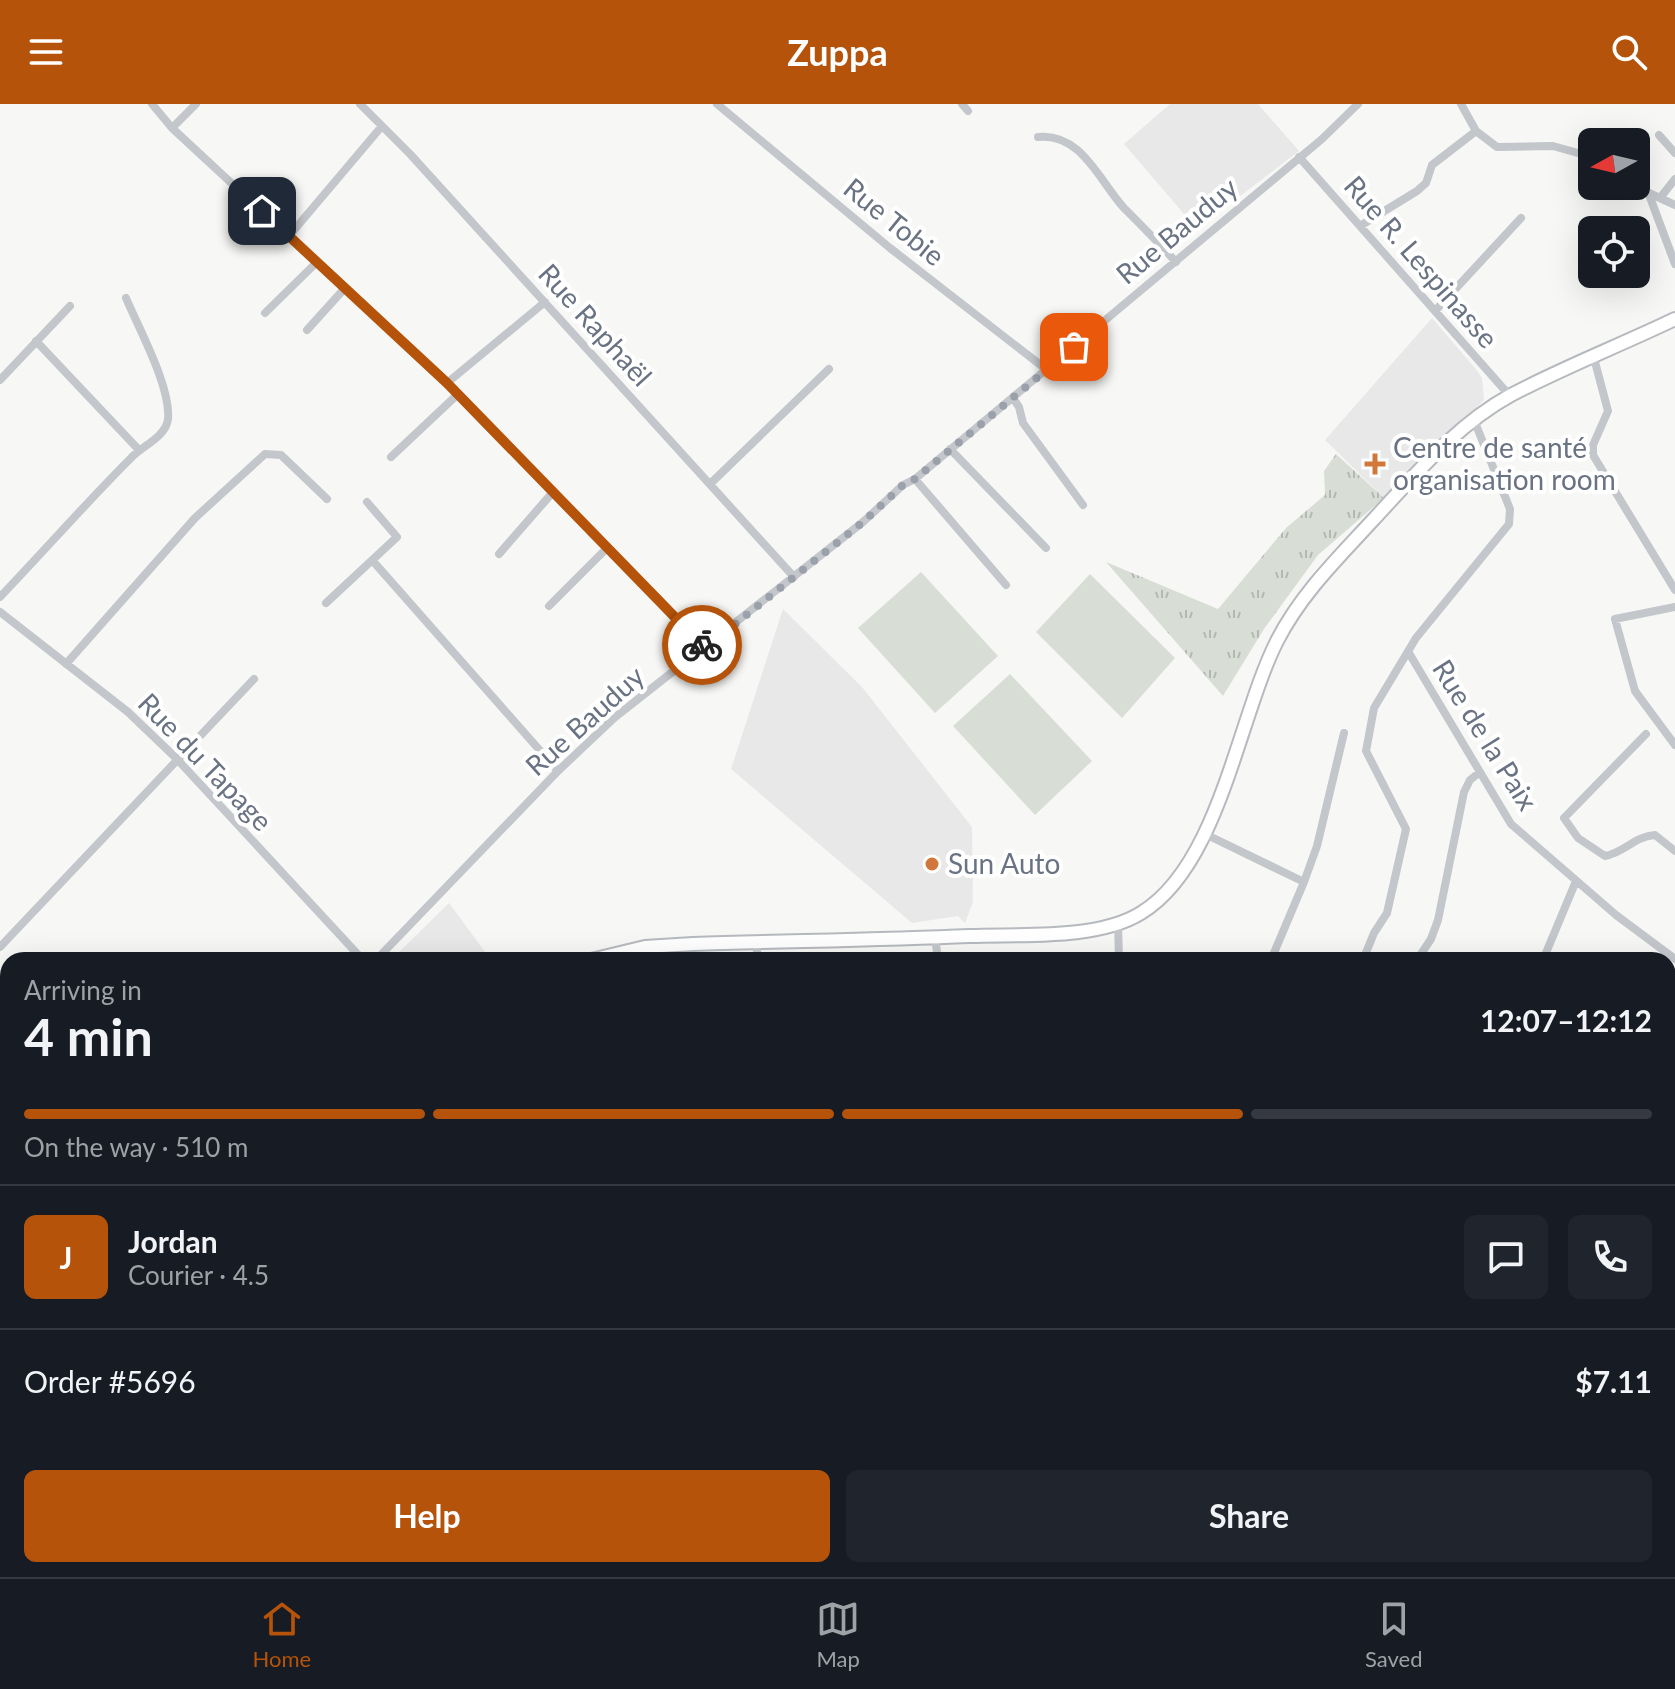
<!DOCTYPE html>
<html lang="en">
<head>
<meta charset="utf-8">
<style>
	body { margin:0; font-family:Lato,sans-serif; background:#20242c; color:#f1f3f6; height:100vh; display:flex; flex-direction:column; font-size:30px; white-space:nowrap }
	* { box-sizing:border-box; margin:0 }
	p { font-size:26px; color:#9ea1a6 }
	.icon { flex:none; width:44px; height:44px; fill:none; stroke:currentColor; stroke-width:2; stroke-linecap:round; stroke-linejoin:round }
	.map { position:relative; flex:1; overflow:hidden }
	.details { position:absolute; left:0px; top:848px; width:1676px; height:626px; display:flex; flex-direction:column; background:#171b24; border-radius:24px 24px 0 0; box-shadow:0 8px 32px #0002 }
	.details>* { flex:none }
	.needle { width:52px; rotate:262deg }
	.tools { position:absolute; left:1578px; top:24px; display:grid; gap:16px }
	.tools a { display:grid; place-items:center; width:72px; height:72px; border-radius:12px; background:#171b24; box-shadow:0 8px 32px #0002; font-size:40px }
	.pin { position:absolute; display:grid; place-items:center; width:68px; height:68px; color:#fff; margin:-34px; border-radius:16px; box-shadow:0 4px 12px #0006 }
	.courier { position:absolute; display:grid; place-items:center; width:80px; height:80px; margin:-40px; border:6px solid #b45309; border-radius:50%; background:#fff; color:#222; box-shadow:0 2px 10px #0007 }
	.overview em { font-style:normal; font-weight:700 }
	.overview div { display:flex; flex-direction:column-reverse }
	.overview { display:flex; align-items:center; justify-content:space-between; height:136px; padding:0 24px }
	h1 { font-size:52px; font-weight:700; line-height:60px }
	.bar { display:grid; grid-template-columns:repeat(4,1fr); gap:12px 8px; align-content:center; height:96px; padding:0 24px }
	.bar i { height:10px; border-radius:6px; background:#363941 }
	.bar .on { background:#b45309 }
	.bar p { grid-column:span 4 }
	.line { display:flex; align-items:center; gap:20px; padding:0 24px; border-top:2px solid #363941 }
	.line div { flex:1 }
	.round { display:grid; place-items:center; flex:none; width:84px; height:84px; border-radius:12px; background:#20242c }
	.cta { display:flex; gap:16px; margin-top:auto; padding:16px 24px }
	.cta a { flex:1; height:92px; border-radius:12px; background:#b45309; color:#fff; font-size:32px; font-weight:700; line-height:92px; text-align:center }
	.cta a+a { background:#20242c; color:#f1f3f6 }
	header { display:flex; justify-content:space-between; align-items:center; height:104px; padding:0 24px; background:#b45309; color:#fff; font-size:36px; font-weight:700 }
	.tab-bar { display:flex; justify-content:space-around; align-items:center; height:112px; border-top:2px solid #363941; background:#171b24; font-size:22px; color:#9ea1a6 }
	.tab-bar a { display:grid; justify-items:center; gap:4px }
	.tab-bar .on { color:#b45309 }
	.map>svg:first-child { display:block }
	.built { fill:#e8e8e8 }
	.grass { fill:url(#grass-tufts) }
	.park { fill:#d8ded6 }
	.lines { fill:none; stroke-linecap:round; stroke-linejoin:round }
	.stream { stroke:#c0c6cc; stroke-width:2 }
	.secondary-casing { stroke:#b6b9be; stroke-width:16 }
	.minor { stroke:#c3c6ca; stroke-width:8 }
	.secondary { stroke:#fff; stroke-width:12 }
	.done { stroke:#9ba1ab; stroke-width:8; stroke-dasharray:0 14.4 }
	.route { stroke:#b45309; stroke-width:10 }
	.poi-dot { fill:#d1773b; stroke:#fff; stroke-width:3 }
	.labels { text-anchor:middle; stroke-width:8; stroke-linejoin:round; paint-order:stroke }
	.street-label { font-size:28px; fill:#697383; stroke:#fff }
	.poi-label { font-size:28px; fill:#697383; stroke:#fff; text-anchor:start }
</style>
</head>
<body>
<header><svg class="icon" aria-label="menu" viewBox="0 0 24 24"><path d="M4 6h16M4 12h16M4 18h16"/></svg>Zuppa<svg class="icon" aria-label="search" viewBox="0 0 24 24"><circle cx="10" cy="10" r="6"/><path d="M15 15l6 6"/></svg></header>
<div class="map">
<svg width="1675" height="1473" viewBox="0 0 1675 1473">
	<defs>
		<pattern id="grass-tufts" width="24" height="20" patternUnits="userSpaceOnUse" patternTransform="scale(2)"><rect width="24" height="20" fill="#d8ded6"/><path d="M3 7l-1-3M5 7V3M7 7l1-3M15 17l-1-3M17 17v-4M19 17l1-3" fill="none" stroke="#b3b8b3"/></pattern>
	</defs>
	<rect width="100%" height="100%" fill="#f7f7f5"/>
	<path class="built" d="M1170 0H1258L1299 47 1197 125 1124 40Z
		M1432 214 1475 264 1482 274 1484 296 1384 394 1325 336Z
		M783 505 862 583 972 723 973 798 965 819 958 812 912 819 731 665Z
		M449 799 491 856H391Z
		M0 1082 8 1091V1315L0 1321Z
		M8 1349V1466H55L46 1473H0V1356Z"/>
	<path class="grass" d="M1336 350 1384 394 1318 451 1264 525 1223 592 1106 458 1218 505 1286 424 1325 391 1324 367Z"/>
	<path class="park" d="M921 468 998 552 935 609 858 524Z
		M1090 470 1175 554 1122 614 1036 528Z
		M1010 570 1092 657 1035 711 953 622Z
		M309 1466H365L371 1473H301Z"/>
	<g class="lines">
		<path class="stream" d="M1668 1316 1675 1315
			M1219 1473 1222 1466"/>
		<defs>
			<path id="secondary" d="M591 856 645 843 693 840C785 837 878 836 970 832 1020 830 1098 836 1141 809 1219 762 1238 614 1277 537 1301 490 1338 454 1373 416 1415 371 1456 321 1511 291 1564 263 1621 241 1675 215
				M0 1332 8 1325"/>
		</defs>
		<use href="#secondary" class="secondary-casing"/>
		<path class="minor" d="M152 0 172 24 447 279 705 544
			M360 0 410 50 794 473
			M717 0 890 144 1047 266
			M962 0 968 7
			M1461 0 1476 27 1497 43 1553 42 1592 53
			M172 24 196 0
			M1659 31 1675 49
			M1038 33C1081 28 1100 78 1124 104 1142 122 1159 139 1176 158
			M1299 53 1510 292
			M1636 79 1648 88 1675 160
			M1649 89 1675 101
			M1660 94 1675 75
			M1360 122 1417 87 1426 79 1432 61 1476 27
			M289 132 382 22
			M1435 207 1521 114
			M265 209 317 158
			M307 226 345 184
			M36 237 139 346
			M1594 254 1608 307 1593 341V351L1675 486
			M0 276 70 202
			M447 279 545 198
			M1013 294 1019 303 1023 319 1083 401
			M950 345 1046 444
			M391 353 458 290
			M915 375 1006 481
			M710 380 829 265
			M499 450 553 388
			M372 456 558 667
			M0 493C44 447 86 399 131 354 142 342 166 333 168 315 171 283 139 225 126 194
			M326 499 397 433 367 398
			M549 502 607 444
			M1675 503 1615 515 1635 587 1675 641
			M0 508 128 608 176 654 363 856
			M1409 549 1511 720 1616 811 1675 855
			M66 560 195 414 265 350 281 351 327 395
			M1646 630 1564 714 1578 734 1605 752C1624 749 1635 732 1655 731L1675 747
			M1203 729 1304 778 1271 856
			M1304 778 1317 742 1344 629
			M1118 819 1119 856
			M935 833 938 856
			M757 837V856
			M0 843 254 575
			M376 856 558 667 614 614 863 418 903 381 915 375 1322 35 1358 0
			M1363 856 1374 829 1387 809 1406 725 1366 647 1374 604 1416 534 1509 420 1510 405 1474 316
			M1417 856 1431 835 1438 816 1464 688 1470 676 1480 668
			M1543 856 1576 777
			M1668 941 1675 933
			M1668 971 1675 979
			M1668 1139 1675 1141
			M0 1151 8 1149
			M1668 1233 1675 1229
			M1668 1344 1675 1345
			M1668 1429 1675 1431
			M1101 1466 1112 1473
			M1492 1466 1512 1473
			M1146 1473 1150 1466
			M1519 1473 1524 1466"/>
		<use href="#secondary" class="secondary"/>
	</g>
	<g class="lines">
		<path class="done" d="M702 541 705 544 863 418 903 381 915 375 1074 243"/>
		<path class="route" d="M262 107 447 279 702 541"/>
	</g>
	<g class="poi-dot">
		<path d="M1371 348h8v8h8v8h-8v8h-8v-8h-8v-8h8z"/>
		<circle cx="932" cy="760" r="8"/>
	</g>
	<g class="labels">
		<g class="street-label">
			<text transform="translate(894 118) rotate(39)" y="10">Rue Tobie</text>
			<text transform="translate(1177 127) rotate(-40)" y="10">Rue Bauduy</text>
			<text transform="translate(1421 158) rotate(49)" y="10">Rue R. Lespinasse</text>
			<text transform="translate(595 221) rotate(48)" y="10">Rue Raphaël</text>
			<text transform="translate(585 617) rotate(-42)" y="10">Rue Bauduy</text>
			<text transform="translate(1485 631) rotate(58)" y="10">Rue de la Paix</text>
			<text transform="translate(205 658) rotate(46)" y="10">Rue du Tapage</text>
		</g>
		<g class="poi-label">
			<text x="1393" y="354">Centre de santé<tspan x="1393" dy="32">organisation room</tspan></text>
			<text x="948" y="770">Sun Auto</text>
		</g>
	</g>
</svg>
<div class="tools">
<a><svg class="needle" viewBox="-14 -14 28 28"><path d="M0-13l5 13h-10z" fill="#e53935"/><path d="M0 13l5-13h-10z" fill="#9ea1a6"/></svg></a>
<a><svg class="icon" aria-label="locate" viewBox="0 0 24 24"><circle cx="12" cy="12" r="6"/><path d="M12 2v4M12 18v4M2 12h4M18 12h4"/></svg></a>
</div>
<div class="pin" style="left:1074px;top:243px;background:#ea580c"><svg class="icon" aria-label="bag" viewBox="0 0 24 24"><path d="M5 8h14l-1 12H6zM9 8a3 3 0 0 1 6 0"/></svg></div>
<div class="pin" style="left:262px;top:107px;background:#1f2937"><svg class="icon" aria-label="home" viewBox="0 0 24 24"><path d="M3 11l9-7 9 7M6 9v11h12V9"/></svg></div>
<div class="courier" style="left:702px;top:541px"><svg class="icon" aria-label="bike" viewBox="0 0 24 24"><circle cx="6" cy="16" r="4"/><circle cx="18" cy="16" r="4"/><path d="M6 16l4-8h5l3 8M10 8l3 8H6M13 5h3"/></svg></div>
<section class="details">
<div class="overview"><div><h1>4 min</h1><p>Arriving in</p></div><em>12:07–12:12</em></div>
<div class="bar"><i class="on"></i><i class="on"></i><i class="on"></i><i></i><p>On the way · 510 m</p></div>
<div class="line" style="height:144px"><b class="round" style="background:#b45309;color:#fff">J</b><div><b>Jordan</b><p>Courier · 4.5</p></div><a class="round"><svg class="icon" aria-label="chat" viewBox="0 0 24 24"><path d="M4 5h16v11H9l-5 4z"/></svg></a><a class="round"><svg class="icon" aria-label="phone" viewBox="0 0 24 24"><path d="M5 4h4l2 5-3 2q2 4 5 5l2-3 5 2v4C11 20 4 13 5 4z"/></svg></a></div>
<div class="line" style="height:104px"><div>Order #5696</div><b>$7.11</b></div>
<div class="cta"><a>Help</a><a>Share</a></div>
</section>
</div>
<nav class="tab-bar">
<a class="on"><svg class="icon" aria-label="home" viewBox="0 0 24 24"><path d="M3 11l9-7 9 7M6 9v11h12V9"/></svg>Home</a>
<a><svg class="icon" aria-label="map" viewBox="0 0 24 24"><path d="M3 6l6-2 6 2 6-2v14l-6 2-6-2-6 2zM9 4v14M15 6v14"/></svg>Map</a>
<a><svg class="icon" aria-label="saved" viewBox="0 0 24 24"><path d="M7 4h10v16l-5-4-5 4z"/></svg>Saved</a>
</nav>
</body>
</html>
